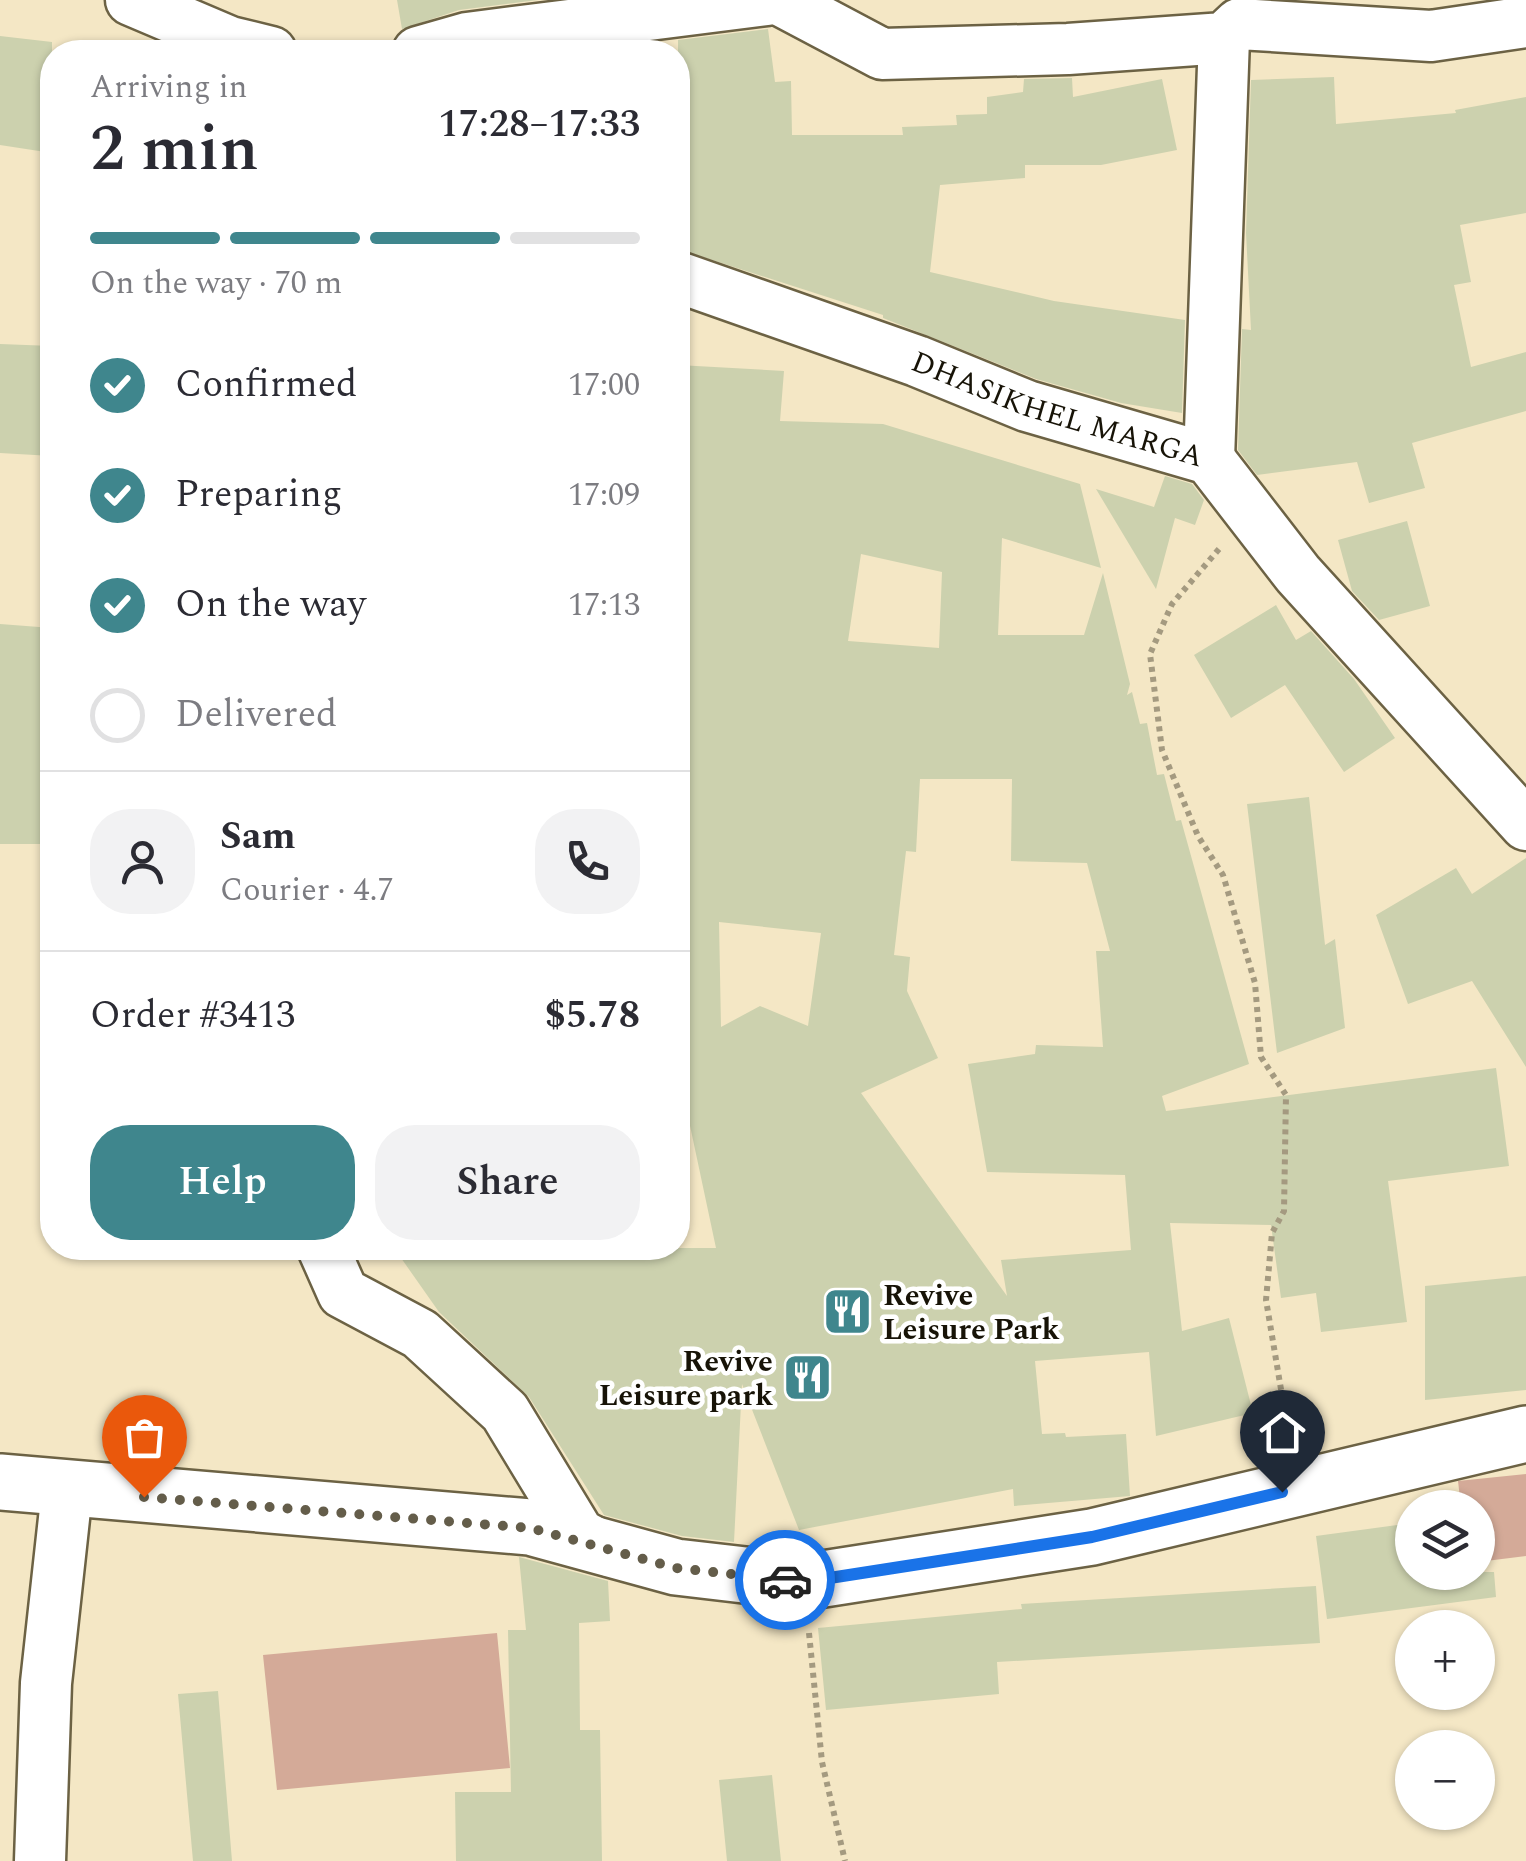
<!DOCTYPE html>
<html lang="en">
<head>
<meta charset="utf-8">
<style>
	body { margin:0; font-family:Spectral,serif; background:#f2f2f3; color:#2b2b33; height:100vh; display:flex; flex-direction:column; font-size:38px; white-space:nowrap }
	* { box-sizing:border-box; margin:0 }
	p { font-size:32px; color:#7c7c81 }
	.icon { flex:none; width:55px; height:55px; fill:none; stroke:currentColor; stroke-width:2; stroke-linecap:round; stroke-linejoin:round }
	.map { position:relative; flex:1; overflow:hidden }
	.details { position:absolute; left:40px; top:40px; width:650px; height:1220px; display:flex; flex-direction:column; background:#fff; border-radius:40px; box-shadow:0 2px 8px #0004 }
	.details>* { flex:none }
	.controls { position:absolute; left:1395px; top:1490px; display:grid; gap:20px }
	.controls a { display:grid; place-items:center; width:100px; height:100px; border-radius:50%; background:#fff; box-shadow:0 2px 8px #0004; font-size:50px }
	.pin { position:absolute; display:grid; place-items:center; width:85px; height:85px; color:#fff; margin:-102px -42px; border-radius:50% 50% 50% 0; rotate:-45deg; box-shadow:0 0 10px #0007 }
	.pin .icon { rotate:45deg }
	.courier { position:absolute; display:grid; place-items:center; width:100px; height:100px; margin:-50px; border:8px solid #1a73e8; border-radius:50%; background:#fff; color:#222; box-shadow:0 2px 12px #0007 }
	.headline em { font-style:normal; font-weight:600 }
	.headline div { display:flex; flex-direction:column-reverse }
	.headline { display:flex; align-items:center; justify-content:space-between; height:170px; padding:0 50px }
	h1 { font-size:65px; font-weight:600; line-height:75px }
	.bar { display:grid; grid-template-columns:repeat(4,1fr); gap:15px 10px; align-content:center; height:120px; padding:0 50px }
	.bar i { height:12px; border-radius:8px; background:#e1e1e2 }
	.bar .active { background:#3f868d }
	.bar p { grid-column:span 4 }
	.line { display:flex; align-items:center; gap:25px; padding:0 50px; border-top:2px solid #e1e1e2 }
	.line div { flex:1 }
	.round { display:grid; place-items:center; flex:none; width:105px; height:105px; border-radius:40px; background:#f2f2f3 }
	ol { padding:0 50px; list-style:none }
	li { display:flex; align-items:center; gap:30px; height:110px }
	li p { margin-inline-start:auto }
	li .icon { padding:10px; border-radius:50%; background:#3f868d; color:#fff; stroke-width:4 }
	li:last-child { color:#7c7c81 }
	li i { width:55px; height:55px; border:5px solid #e1e1e2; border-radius:50% }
	.primary-button { display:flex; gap:20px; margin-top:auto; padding:20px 50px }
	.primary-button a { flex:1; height:115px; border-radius:40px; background:#3f868d; color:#fff; font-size:40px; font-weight:600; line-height:115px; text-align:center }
	.primary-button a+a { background:#f2f2f3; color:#2b2b33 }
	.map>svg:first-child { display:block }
	.green { fill:#d4aa98 }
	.building { fill:#ccd1ae; fill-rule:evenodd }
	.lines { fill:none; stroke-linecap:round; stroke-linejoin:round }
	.minor-casing { stroke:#6c6244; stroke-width:55 }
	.tertiary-casing { stroke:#6c6244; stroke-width:60 }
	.path { stroke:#a49a80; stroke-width:6; stroke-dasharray:5 5; stroke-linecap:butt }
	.minor { stroke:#fff; stroke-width:50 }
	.tertiary { stroke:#fff; stroke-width:55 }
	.done { stroke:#645d4a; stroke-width:10; stroke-dasharray:0 18 }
	.route { stroke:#1a73e8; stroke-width:12 }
	.labels { text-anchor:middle; stroke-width:9; stroke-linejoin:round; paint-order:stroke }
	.street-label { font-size:30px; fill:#171307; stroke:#fff }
	.poi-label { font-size:30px; font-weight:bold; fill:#171307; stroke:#fff; text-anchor:start }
</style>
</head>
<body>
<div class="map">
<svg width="1526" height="1861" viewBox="0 0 1526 1861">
	<rect width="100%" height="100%" fill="#f4e7c5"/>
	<path class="green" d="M1526 1474V1556L1478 1562V1508L1461 1507 1458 1481Z
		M497 1633 510 1768 277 1790 263 1655Z"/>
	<path class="building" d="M397 0H538L459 10 402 29Z
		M768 29 775 82 791 81 792 135H903L902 127 957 125 956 115 987 114V97L1023 92 1024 79 1072 78 1073 97 1162 79 1177 150 1101 165H1025V178L940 185 930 272 1054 301 1185 320 1182 413 1121 403 1036 379 883 318V315L678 249V40Z
		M0 36 52 42V153L0 145Z
		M1334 77 1336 124 1456 113 1455 110 1526 97V213L1460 225 1471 282 1454 285 1471 367 1526 352V411L1412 443 1425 488 1369 503 1357 462 1257 475 1238 450 1242 329 1251 330 1246 233 1251 80Z
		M0 344 52 346V456L0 453Z
		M678 365 784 371 780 421 883 424 1080 484 1101 568 1002 538 998 635H1084L1103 573 1130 684 1127 695 1132 692 1140 724 1147 723 1157 775 1164 774 1176 821 1181 820 1249 1064 1162 1096 1166 1111 1496 1068 1509 1166 1388 1181 1407 1322 1321 1332 1316 1293 1281 1298 1271 1225 1170 1223 1182 1331 1229 1318 1253 1413 1156 1436 1149 1352 1035 1361 1042 1434 1065 1433 1066 1437 1126 1434 1130 1496 1014 1506 1013 1489 799 1530 742 1384 734 1542 682 1536 604 1515 529 1397 439 1312 394 1248H716L689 1121 678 1033ZM861 554 942 572 939 648 848 641ZM920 779H1012L1011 861 1087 863 1110 951H1096L1103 1047 1036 1045 1035 1054 968 1064 987 1172 1125 1175 1131 1250 1001 1260 1007 1296 861 1093 938 1058 907 991 910 957 894 955 906 851 916 852ZM719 922 821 933 808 1026 760 1006 721 1027Z
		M1165 476 1192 484 1204 500 1195 525 1175 518 1156 589 1096 489 1154 507Z
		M1407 521 1430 606 1379 620 1352 591 1338 540Z
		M1276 605 1296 640 1311 631 1354 679 1395 738 1344 772 1285 685 1231 718 1194 655Z
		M0 624 52 628V844H0Z
		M1309 797 1325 945 1335 939 1345 1028 1277 1053 1247 804Z
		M1526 858V1067L1472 981 1408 1004 1376 915 1456 868 1472 894Z
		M1526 1276V1390L1425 1400V1286Z
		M1412 1523V1572H1494L1496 1597 1327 1619 1316 1536Z
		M519 1557 608 1581 610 1621 579 1623 580 1730H600L602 1861H456L455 1792H511L508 1630H526Z
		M1316 1586 1320 1643 997 1662 999 1694 826 1710 818 1628 1022 1609 1021 1604Z
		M218 1691 232 1861H193L178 1694Z
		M772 1775 781 1861H727L719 1780Z"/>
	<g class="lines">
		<defs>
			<g id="minor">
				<path d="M131 0 230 42 271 52"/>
				<path d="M780 0 882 54 1068 49 1224 38 1239 24 1431 36 1526 22"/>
				<path d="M418 52 467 38 767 0"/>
				<path id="s1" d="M678 277 917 361 1027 406 1209 459 1298 574 1526 825"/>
				<path d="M1209 459 1224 38"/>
				<path d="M323 1248 343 1293 420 1334 505 1412 579 1534 610 1551"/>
				<path d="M40 1861 46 1683 67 1491"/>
			</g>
			<path id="tertiary" d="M0 1482 530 1527 676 1567 804 1582 1092 1537 1526 1434"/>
		</defs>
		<use href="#minor" class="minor-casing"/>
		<use href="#tertiary" class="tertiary-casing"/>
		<path class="path" d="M1219 549 1172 604 1150 654 1162 750 1198 836 1223 875 1255 983 1261 1057 1286 1095 1284 1211 1272 1233 1266 1300 1289 1437
			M809 1633 822 1762 845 1861"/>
		<use href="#minor" class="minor"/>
		<use href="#tertiary" class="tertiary"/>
	</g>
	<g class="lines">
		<path class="done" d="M144 1497 530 1528 676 1568 785 1580"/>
		<path class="route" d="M785 1580 804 1582 1092 1537 1282 1492"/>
	</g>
	<defs>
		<symbol id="restaurant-square" viewBox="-11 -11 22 22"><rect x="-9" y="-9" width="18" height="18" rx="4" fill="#3f868d" stroke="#fff"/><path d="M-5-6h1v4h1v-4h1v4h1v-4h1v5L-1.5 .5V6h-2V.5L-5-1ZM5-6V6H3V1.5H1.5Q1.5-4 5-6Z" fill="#fff"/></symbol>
	</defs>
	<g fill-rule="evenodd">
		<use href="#restaurant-square" x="820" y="1284" width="55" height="55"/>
		<use href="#restaurant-square" x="780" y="1350" width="55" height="55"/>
	</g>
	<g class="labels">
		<g class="street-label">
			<text dy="10" stroke="none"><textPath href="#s1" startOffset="402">DHASIKHEL MARGA</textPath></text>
		</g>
		<g class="poi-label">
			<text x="883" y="1305">Revive<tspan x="883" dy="34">Leisure Park</tspan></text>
			<text x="773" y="1371" text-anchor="end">Revive<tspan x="773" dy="34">Leisure park</tspan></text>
		</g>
	</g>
</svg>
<div class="controls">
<a><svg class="icon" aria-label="layers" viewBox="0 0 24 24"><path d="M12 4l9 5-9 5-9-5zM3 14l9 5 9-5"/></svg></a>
<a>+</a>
<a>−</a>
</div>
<div class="pin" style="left:144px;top:1497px;background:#ea580c"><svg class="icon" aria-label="bag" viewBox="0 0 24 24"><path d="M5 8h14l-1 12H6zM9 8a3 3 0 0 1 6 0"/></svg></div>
<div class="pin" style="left:1282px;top:1492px;background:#1f2937"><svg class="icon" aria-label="home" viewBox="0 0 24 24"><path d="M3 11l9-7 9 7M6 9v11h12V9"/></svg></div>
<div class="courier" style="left:785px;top:1580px"><svg class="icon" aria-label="car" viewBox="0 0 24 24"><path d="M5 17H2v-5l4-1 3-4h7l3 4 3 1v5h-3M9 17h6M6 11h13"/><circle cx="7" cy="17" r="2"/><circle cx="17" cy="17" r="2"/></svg></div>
<section class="details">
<div class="headline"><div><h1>2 min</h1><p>Arriving in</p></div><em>17:28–17:33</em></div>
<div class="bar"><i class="active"></i><i class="active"></i><i class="active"></i><i></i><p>On the way · 70 m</p></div>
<ol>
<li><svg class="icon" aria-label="check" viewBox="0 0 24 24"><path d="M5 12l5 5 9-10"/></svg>Confirmed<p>17:00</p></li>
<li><svg class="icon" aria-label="check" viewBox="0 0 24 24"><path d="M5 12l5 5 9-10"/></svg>Preparing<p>17:09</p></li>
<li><svg class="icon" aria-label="check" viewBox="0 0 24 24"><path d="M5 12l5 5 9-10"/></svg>On the way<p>17:13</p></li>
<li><i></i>Delivered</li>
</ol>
<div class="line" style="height:180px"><a class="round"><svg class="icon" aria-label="person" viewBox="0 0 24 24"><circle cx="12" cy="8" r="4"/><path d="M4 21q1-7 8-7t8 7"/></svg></a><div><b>Sam</b><p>Courier · 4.7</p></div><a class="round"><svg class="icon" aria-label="phone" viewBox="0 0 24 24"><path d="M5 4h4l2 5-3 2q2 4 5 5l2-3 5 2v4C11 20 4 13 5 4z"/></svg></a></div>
<div class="line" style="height:130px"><div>Order #3413</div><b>$5.78</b></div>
<div class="primary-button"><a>Help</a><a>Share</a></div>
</section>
</div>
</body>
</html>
